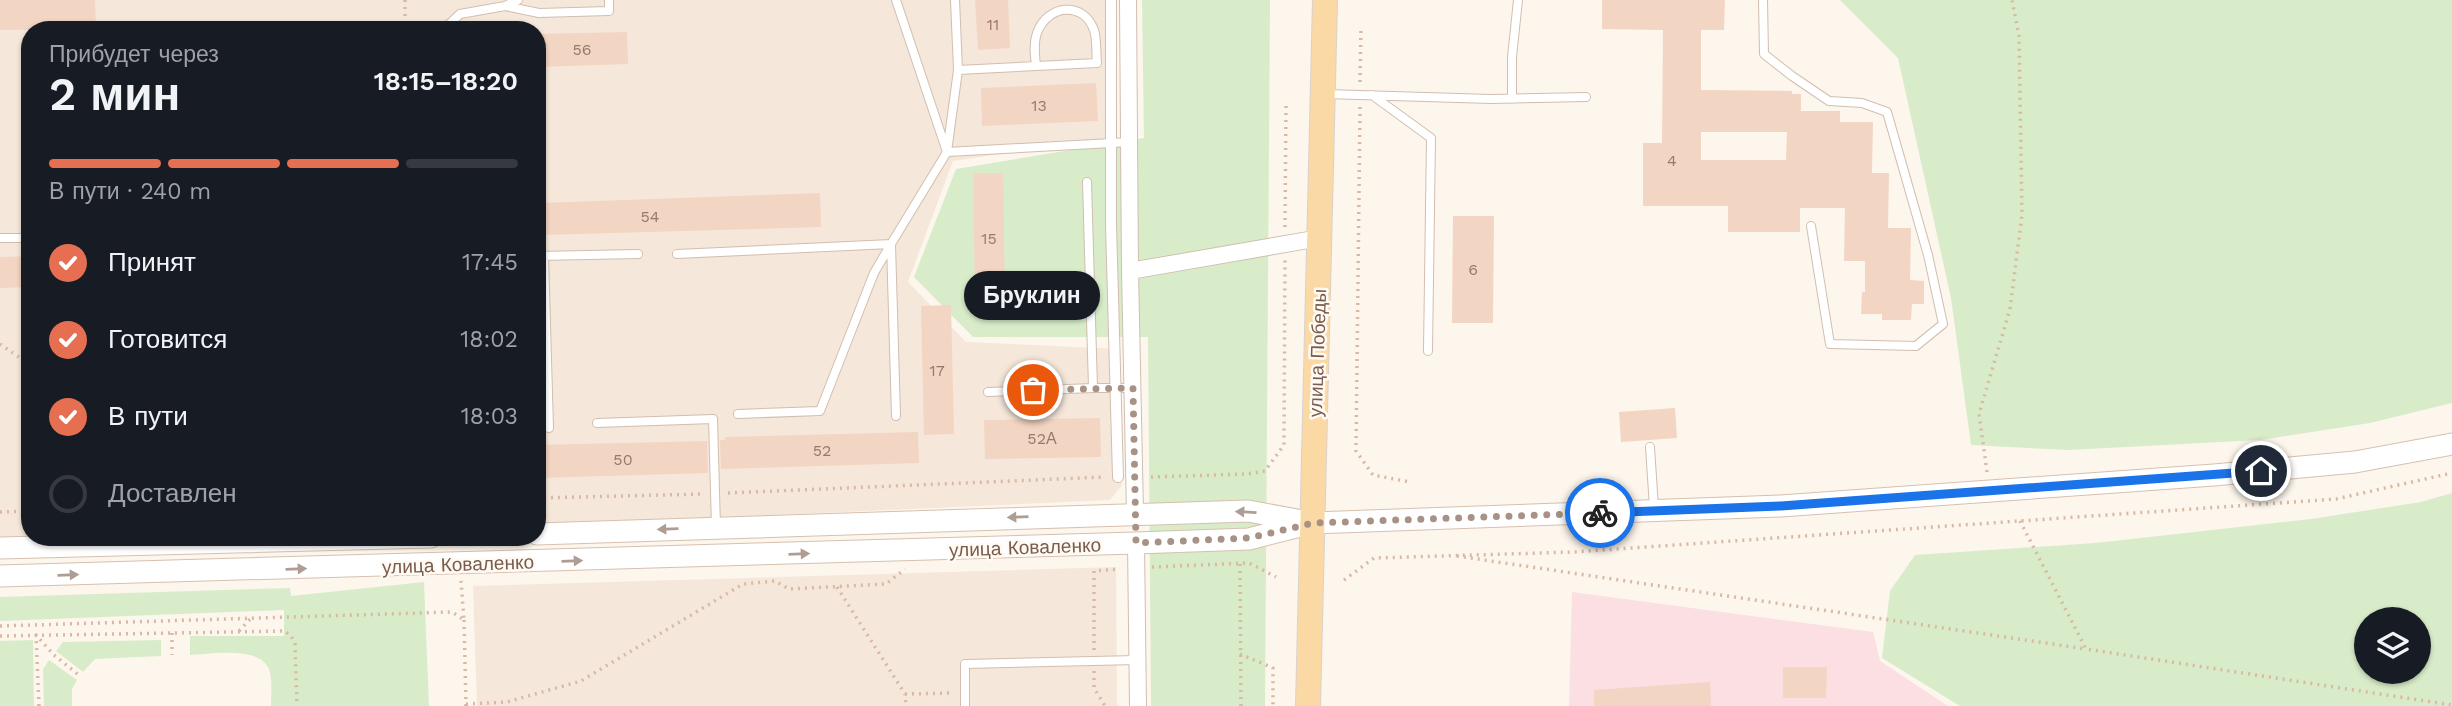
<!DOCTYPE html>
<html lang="ru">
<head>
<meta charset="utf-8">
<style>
	body { margin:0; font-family:"Work Sans",sans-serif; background:#20242c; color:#f1f3f6; height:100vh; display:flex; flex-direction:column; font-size:26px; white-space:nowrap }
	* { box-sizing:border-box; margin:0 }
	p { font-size:23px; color:#9ea1a6 }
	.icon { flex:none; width:38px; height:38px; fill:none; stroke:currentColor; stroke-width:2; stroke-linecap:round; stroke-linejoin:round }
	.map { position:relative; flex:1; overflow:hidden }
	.panel { position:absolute; left:21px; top:21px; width:525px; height:525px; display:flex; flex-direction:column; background:#171b24; border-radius:28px; box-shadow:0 2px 5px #0004 }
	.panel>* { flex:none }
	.buttons { position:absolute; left:2354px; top:607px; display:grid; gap:14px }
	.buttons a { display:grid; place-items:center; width:77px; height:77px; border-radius:50%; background:#171b24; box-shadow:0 2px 5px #0004; font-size:35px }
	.pin { position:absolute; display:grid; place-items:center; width:60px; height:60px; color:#fff; margin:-30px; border:4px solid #fff; border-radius:50%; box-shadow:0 2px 7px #0007 }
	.courier { position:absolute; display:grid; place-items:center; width:70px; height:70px; margin:-35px; border:5px solid #1a73e8; border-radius:50%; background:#fff; color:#222; box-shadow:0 2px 9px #0007 }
	.bubble { position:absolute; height:49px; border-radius:24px; background:#171b24; box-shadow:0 2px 5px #0004; font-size:23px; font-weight:600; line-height:49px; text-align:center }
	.summary em { font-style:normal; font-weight:600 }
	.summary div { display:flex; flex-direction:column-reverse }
	.summary { display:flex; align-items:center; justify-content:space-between; height:119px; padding:0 28px }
	h1 { font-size:46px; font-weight:600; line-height:52px }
	.bar { display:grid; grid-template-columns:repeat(4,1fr); gap:10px 7px; align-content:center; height:84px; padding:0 28px }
	.bar i { height:9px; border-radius:5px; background:#363941 }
	.bar .active { background:#e76f51 }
	.bar p { grid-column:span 4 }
	ol { padding:0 28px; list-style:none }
	li { display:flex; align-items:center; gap:21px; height:77px }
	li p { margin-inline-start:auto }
	li .icon { padding:7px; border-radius:50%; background:#e76f51; color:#fff; stroke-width:4 }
	li:last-child { color:#9ea1a6 }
	li i { width:38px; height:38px; border:4px solid #363941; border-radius:50% }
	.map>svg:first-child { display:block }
	.residential { fill:#f5e8da }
	.medical { fill:#fbdfe3 }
	.green { fill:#d8ecc9; fill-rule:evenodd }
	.building { fill:#f3d5c3; fill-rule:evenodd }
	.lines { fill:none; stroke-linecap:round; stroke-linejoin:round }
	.service-casing { stroke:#d1beb0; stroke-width:10 }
	.pedestrian-casing { stroke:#d1beb0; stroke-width:12 }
	.minor-casing { stroke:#d1beb0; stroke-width:18 }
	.secondary-casing { stroke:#d6c0b0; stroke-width:23 }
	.primary-casing { stroke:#dad1cd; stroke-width:26 }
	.path { stroke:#d9b8a5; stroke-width:3.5; stroke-dasharray:2 5; stroke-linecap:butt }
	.service { stroke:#fff; stroke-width:8 }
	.pedestrian { stroke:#fff; stroke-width:10 }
	.minor { stroke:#fff; stroke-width:16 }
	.secondary { stroke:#fff; stroke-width:21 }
	.primary { stroke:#fbd9a5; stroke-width:24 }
	.oneway { fill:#af9d94 }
	.done { stroke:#a89285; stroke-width:7; stroke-dasharray:0 12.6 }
	.route { stroke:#1a73e8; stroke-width:9 }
	.labels { text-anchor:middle; stroke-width:5; stroke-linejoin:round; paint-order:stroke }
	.number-label { font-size:16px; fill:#987a6a }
	.street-label { font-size:19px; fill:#7a5c4d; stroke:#fffaf3 }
</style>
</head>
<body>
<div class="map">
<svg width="2452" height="706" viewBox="0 0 2452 706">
	<rect width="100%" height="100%" fill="#fdf6ec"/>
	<path class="residential" d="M0 0H1113L1116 137 953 161 908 282 966 342 1120 349 1122 485 1110 500 537 526V30H30V537L0 538Z
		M1116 567 1117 706H477L473 586Z"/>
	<path class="medical" d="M1572 592 1873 632 1880 661 1948 706H1569Z"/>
	<path class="green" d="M1142 0H1270L1265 706H1151L1148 337H973L914 277 956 169 1144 138Z
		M1840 0H2452V403L2370 423 2260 440 2068 450 1971 445 1951 298 1898 58Z
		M2452 493V706H1960L1882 658 1890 591 1915 555 2096 543 2311 519 2421 502ZM2366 620H2418V672H2366Z
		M424 582 429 706H271C271 695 273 677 268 667 257 646 210 654 190 655V636H284V610L0 621V597L290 588 291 596Z
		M33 640 34 706H0V641Z
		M161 640V656L95 659 83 672 56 651 63 642Z
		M49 660 77 680 72 689V706H44L43 669Z"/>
	<path class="building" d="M0 0H95L96 29 0 30Z
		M975 0H1008L1010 48 978 50Z
		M1602 0H1725L1724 30H1701V90L1792 91V94H1801V111H1840V122H1873L1872 173H1889L1888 228H1911L1910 280 1924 281V304H1912L1911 320H1882V314H1861L1862 292H1865V261H1844L1845 208H1800V232H1728V206H1643V143H1662L1663 30 1602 29ZM1701 132H1787L1786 160H1701Z
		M627 32 628 64 537 67V34Z
		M1096 83 1098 121 982 126 981 88Z
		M973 173H1003L1005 303 975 304Z
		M820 193 821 227 542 235 541 203Z
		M1453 216H1494L1493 323H1452Z
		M30 256V287L0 288V257Z
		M951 305 954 434 924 435 921 306Z
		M1675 408 1677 438 1621 442 1619 412Z
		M1100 418 1101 457 985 459 984 420Z
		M918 432 919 463 721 469 720 440H725V437Z
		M707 441 708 473 537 478V445Z
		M1783 667H1827L1826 698H1783Z
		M1710 682 1711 706H1594V690Z"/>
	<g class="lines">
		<defs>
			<path id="service" d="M896 0 947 152 1130 142
				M1763 0 1764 54 1792 76 1829 101 1862 103 1887 112 1928 255 1943 324 1916 346 1830 344 1811 226
				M505 6 539 13 609 11V0
				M443 30 460 14 505 6 518 0
				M958 70 1097 63C1096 53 1097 39 1094 30 1083 0 1047 5 1037 33 1033 44 1035 55 1036 66
				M1326 94 1491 99 1586 97
				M1372 95 1431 138 1428 351
				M1512 99V57L1518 0
				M1087 182 1093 388H1133
				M0 238H30
				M677 254 891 244
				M537 256 638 254
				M544 256 549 428
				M988 392 1093 388
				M738 414 820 411 874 273 891 244
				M896 416 891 244 947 152 958 70 955 0
				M597 423 713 419 716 527
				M1650 447 1654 508
				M965 706V664L1137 660"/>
			<path id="pedestrian" d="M1111 0V225L1118 477"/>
			<path id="minor" d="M1128 0 1130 271 1135 513
				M1130 271 1320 238
				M1136 543 1138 706"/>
			<path id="secondary" d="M537 534 1248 511 1313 523 1781 506 2214 475 2355 462 2452 444
				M0 548 431 537
				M0 576 1136 543 1249 539 1304 525"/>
			<path id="primary" d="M1308 706 1325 0"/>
		</defs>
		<use href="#service" class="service-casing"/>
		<use href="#pedestrian" class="pedestrian-casing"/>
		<use href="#minor" class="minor-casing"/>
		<use href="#secondary" class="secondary-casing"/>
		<use href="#primary" class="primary-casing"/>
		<path class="path" d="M405 0V30
			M1360 82 1361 27
			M1360 107 1356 451 1373 475 1410 482
			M1285 227 1286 103
			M0 344 30 365
			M1987 472 1979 414 2010 309 2022 215 2019 36 2012 0
			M1151 477 1247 474 1265 471 1284 445 1285 259
			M728 493 1105 477
			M537 498 703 494
			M0 512 30 511
			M2020 521 2086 649 2452 705
			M1457 556 2086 649
			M1240 564 1241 706
			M1152 567 1249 563 1276 577
			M1344 580 1374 558 1574 552 2336 499 2452 473
			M837 587 905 694 906 706
			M464 620 466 706
			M0 626 452 612 464 620 461 581
			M239 631 252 617
			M172 633V655
			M0 636 285 631 291 636 295 644 297 706
			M1094 650V571L1120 569
			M1240 654 1273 668V706
			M1094 671V688L1105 706
			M905 694 952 693
			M466 704 507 702 581 681 743 584 775 581 789 589 886 584 905 569
			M39 706 36 635 54 655 80 676"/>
		<use href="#service" class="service"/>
		<use href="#pedestrian" class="pedestrian"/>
		<use href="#minor" class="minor"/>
		<use href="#secondary" class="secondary"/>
		<use href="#primary" class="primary"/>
	</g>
	<defs><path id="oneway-solid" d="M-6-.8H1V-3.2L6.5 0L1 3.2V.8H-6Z" transform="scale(1.75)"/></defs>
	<g class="oneway">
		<use href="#oneway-solid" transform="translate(1246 512) rotate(-177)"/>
		<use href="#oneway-solid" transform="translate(1018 517) rotate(178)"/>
		<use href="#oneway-solid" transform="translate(668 529) rotate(178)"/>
		<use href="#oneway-solid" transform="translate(799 554) rotate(-2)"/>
		<use href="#oneway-solid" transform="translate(572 561) rotate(-2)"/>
		<use href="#oneway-solid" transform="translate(296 569) rotate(-2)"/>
		<use href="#oneway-solid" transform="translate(68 575) rotate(-2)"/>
	</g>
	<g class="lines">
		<path class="done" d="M1033 390 1133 388 1136 543 1249 538 1313 523 1600 513"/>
		<path class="route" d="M1600 513 1781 506 2261 471"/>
	</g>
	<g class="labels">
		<g class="number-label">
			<text x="993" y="30">11</text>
			<text x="582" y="55">56</text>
			<text x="1039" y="111">13</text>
			<text x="1672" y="166">4</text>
			<text x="650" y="222">54</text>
			<text x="989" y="244">15</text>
			<text x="1473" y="275">6</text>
			<text x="937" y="376">17</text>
			<text x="1042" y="444">52А</text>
			<text x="822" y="456">52</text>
			<text x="623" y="465">50</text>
		</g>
		<g class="street-label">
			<text transform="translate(1317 353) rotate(-88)" y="7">улица Победы</text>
			<text transform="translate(1025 547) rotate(-2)" y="7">улица Коваленко</text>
			<text transform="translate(458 564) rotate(-2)" y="7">улица Коваленко</text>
		</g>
	</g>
</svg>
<div class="buttons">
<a><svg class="icon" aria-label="layers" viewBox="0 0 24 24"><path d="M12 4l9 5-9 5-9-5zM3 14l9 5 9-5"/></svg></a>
</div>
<div class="pin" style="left:1033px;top:390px;background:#ea580c"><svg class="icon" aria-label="bag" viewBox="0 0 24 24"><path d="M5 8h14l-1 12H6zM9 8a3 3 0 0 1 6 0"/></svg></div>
<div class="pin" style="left:2261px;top:471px;background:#1f2937"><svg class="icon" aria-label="home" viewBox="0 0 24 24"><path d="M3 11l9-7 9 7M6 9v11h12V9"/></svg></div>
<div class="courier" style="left:1600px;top:513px"><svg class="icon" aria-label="bike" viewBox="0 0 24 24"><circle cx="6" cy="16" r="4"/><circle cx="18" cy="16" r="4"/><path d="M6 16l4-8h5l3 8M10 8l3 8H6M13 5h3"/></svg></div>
<div class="bubble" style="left:964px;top:271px;width:136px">Бруклин</div>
<section class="panel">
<div class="summary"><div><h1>2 мин</h1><p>Прибудет через</p></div><em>18:15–18:20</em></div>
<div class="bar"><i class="active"></i><i class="active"></i><i class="active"></i><i></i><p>В пути · 240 m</p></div>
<ol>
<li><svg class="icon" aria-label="check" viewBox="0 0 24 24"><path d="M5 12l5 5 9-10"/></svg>Принят<p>17:45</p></li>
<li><svg class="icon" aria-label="check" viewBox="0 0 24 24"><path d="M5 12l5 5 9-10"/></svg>Готовится<p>18:02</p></li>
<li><svg class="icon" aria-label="check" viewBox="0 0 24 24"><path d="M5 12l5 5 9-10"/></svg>В пути<p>18:03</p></li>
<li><i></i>Доставлен</li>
</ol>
</section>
</div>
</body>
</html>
